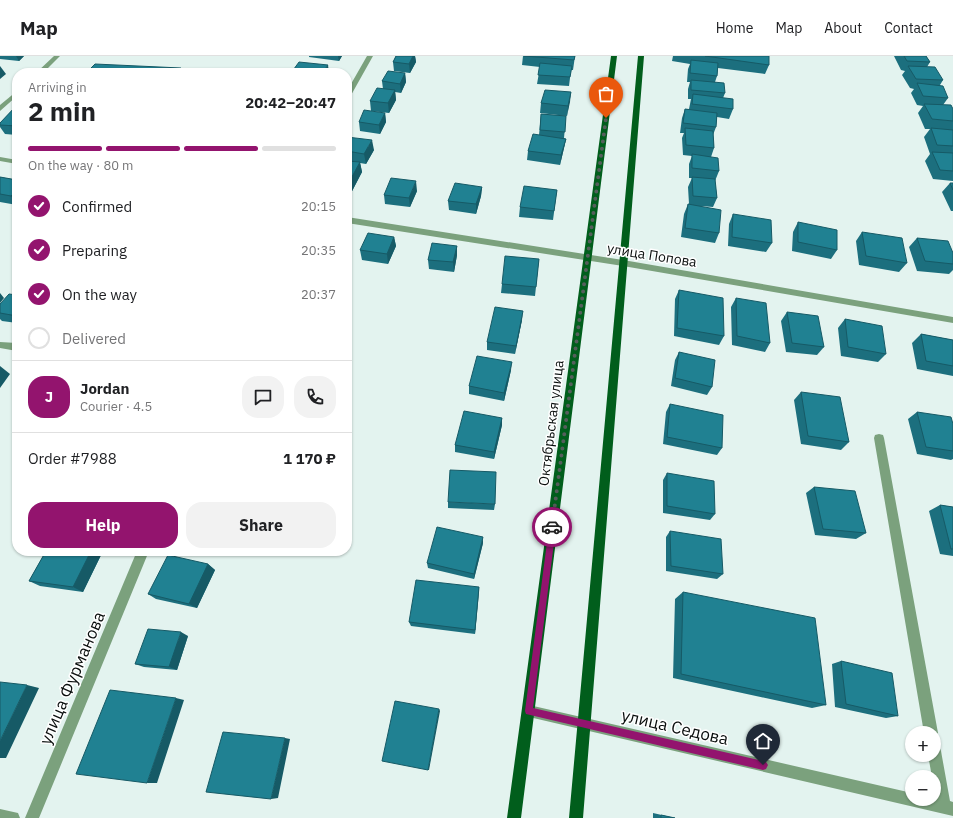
<!DOCTYPE html>
<html lang="en">
<head>
<meta charset="utf-8">
<style>
	body { margin:0; font-family:"IBM Plex Sans",sans-serif; background:#f2f2f2; color:#202124; height:100vh; display:flex; flex-direction:column; font-size:15px; white-space:nowrap }
	* { box-sizing:border-box; margin:0 }
	p { font-size:13px; color:#757577 }
	.icon { flex:none; width:22px; height:22px; fill:none; stroke:currentColor; stroke-width:2; stroke-linecap:round; stroke-linejoin:round }
	.map { position:relative; flex:1; overflow:hidden }
	.drawer { position:absolute; left:12px; top:12px; width:340px; height:488px; display:flex; flex-direction:column; background:#fff; border-radius:16px; box-shadow:0 1px 3px #0004 }
	.drawer>* { flex:none }
	.buttons { position:absolute; left:905px; top:670px; display:grid; gap:8px }
	.buttons a { display:grid; place-items:center; width:36px; height:36px; border-radius:50%; background:#fff; box-shadow:0 1px 3px #0004; font-size:20px }
	.pin { position:absolute; display:grid; place-items:center; width:34px; height:34px; color:#fff; margin:-41px -17px; border-radius:50% 50% 50% 0; rotate:-45deg; box-shadow:0 0 4px #0007 }
	.pin .icon { rotate:45deg }
	.courier { position:absolute; display:grid; place-items:center; width:40px; height:40px; margin:-20px; border:3px solid #93146e; border-radius:50%; background:#fff; color:#222; box-shadow:0 1px 5px #0007 }
	.summary em { font-style:normal; font-weight:700 }
	.summary div { display:flex; flex-direction:column-reverse }
	.summary { display:flex; align-items:center; justify-content:space-between; height:68px; padding:0 16px }
	h1 { font-size:26px; font-weight:700; line-height:30px }
	.bar { display:grid; grid-template-columns:repeat(4,1fr); gap:6px 4px; align-content:center; height:48px; padding:0 16px }
	.bar i { height:5px; border-radius:3px; background:#e0e0e0 }
	.bar .on { background:#93146e }
	.bar p { grid-column:span 4 }
	.line { display:flex; align-items:center; gap:10px; padding:0 16px; border-top:1px solid #e0e0e0 }
	.line div { flex:1 }
	.round { display:grid; place-items:center; flex:none; width:42px; height:42px; border-radius:16px; background:#f2f2f2 }
	ol { padding:0 16px; list-style:none }
	li { display:flex; align-items:center; gap:12px; height:44px }
	li p { margin-inline-start:auto }
	li .icon { padding:4px; border-radius:50%; background:#93146e; color:#fff; stroke-width:4 }
	li:last-child { color:#757577 }
	li i { width:22px; height:22px; border:2px solid #e0e0e0; border-radius:50% }
	.primary-button { display:flex; gap:8px; margin-top:auto; padding:8px 16px }
	.primary-button a { flex:1; height:46px; border-radius:16px; background:#93146e; color:#fff; font-size:16px; font-weight:700; line-height:46px; text-align:center }
	.primary-button a+a { background:#f2f2f2; color:#202124 }
	header { display:flex; align-items:center; gap:24px; box-sizing:border-box; height:56px; padding:0 20px; background:#fff; border-bottom:1px solid #e0e0e0 }
	header strong { font-size:19px }
	nav { display:flex; gap:22px; margin-inline-start:auto; font-size:14px }
	.map>svg:first-child { display:block }
	.lines { fill:none; stroke-linecap:round; stroke-linejoin:round }
	.minor { fill:#7ba17d; fill-rule:evenodd }
	.major { fill:#015e1c; fill-rule:evenodd }
	.wall { fill:#1c6f7e }
	.shaded-wall { fill:#165a66 }
	.building { fill:#208192; stroke:#165a66 }
	.route { fill:#93146e }
	.done { stroke:#555e5c; stroke-width:4; stroke-dasharray:0 7.2 }
	.labels { text-anchor:middle; stroke-width:3; stroke-linejoin:round; paint-order:stroke }
	.street-label { font-size:14px; fill:#090e0d; stroke:#fff }
	.near-street-label { font-size:17px; fill:#090e0d; stroke:#fff }
</style>
</head>
<body>
<header>
<strong>Map</strong>
<nav><a>Home</a><a>Map</a><a>About</a><a>Contact</a></nav>
</header>
<div class="map">
<svg width="953" height="762" viewBox="0 0 953 762">
	<rect width="100%" height="100%" fill="#e3f3ef"/>
	<g class="lines">
		<path class="minor" d="M54 0H60L43 17H36Z
			M367 0H373L350 41 347 43V35Z
			M17 35V40L0 55V49Z
			M0 101 17 104V108L0 105Z
			M347 161 623 204 953 261V267L623 210 347 167Z
			M0 286 17 287V295L0 292Z
			M879 378 883 379 884 382 938 677 934 682V677H924L874 382 875 379Z
			M137 495H149L39 762H25Z
			M529 649 912 737V743L935 742 934 721H932L928 699H934V688L939 690 941 695 950 745 953 746V760L529 661 524 660 523 655 524 650Z
			M0 753 18 757 20 762H0Z"/>
		<path class="major" d="M611 0H617L521 762H507Z
			M638 0H644L583 762H569Z"/>
	</g>
	<path class="wall" d="M0 0H24L19 5 0 3Z
		M309 0H342L339 5 309 1Z
		M396 0H415L416 6 410 17 394 15 393 6Z
		M523 0H575L573 14H571L569 30 537 28 540 11 522 9Z
		M673 0H769V9L765 18 718 12 717 20 715 26 725 37 723 42 733 53 729 63 717 61 716 71 713 79 714 92 711 101 719 115 715 125 717 142 713 151 701 150 719 177 715 187 681 181 684 158 688 148H689L688 131 692 122H689V108L692 100 683 99 682 82 684 77H680L682 62 685 53H689L691 43H688V33L690 26H687L688 13 690 8 672 5Z
		M894 0H926L930 6 927 11 943 24 940 29 948 42 943 49 953 53V125L933 123 925 105 930 98 924 81 930 73H925L918 57 923 50 917 49 911 37 914 33 910 32 902 19 905 15 901 14Z
		M405 17 406 26 401 37 395 36 396 44 389 57 371 55 370 45 383 33 382 25Z
		M571 36 567 60 540 57 541 47Z
		M17 50V79L5 78 0 71V67Z
		M385 57 386 66 380 78 360 75 359 66Z
		M541 58 566 60 564 82 566 83 564 92 560 109 527 104 528 95 539 79Z
		M347 81 374 94 366 108 360 107 362 116 350 139H347Z
		M0 121 17 124V149L0 146Z
		M950 127H953V155H951L942 136Z
		M482 131 481 140 476 158 449 154 448 145Z
		M557 134 553 164 519 161 520 151Z
		M417 135 410 151 385 148 384 139Z
		M733 158 772 187 766 196 728 190 729 168Z
		M798 166 837 194 831 203 792 195 793 176Z
		M862 176 907 207 899 216 859 209 856 185Z
		M394 181 396 190 388 208 362 204 360 194Z
		M917 182 953 197V214L949 218 917 215 909 191Z
		M457 190V199L454 216 429 213 428 204Z
		M539 203 535 240 501 237 502 228Z
		M679 234 724 280 719 289 674 280 675 243Z
		M17 239V267L2 265 0 263V248Z
		M736 242 770 287 765 296 732 289 731 251Z
		M787 256 824 291 817 299 786 296 781 265Z
		M845 263 886 298 878 306 841 300 838 272Z
		M522 264 515 298 487 294V286Z
		M921 278 953 284V320L917 313 912 287Z
		M679 296 712 331 707 339 671 330 675 304Z
		M511 314 504 345 469 338V330Z
		M801 336 849 386 841 394 801 388 794 344Z
		M670 348 722 392 717 399 663 388 666 356Z
		M917 356 953 368V403L951 404 917 398 908 363Z
		M502 362V369L494 403 455 396V389Z
		M667 417 715 458 710 464 663 457V424Z
		M814 431 866 477 856 483 815 479 806 437Z
		M448 446 495 448 494 454 448 452Z
		M940 449 953 451V500L940 498 929 455Z
		M670 475 723 518 717 523 666 515V481Z
		M483 487 474 523 428 512 427 507Z
		M46 495H103L83 536 40 530 29 525Z
		M208 508 215 514 197 552 156 543 148 538Z
		M479 531 475 578 411 570 409 566Z
		M683 536 826 649 812 652 673 622 675 543Z
		M188 580 177 614 144 611 135 608Z
		M841 605 898 660 886 662 835 651 832 608Z
		M653 757 675 762H653Z"/>
	<path class="shaded-wall" d="M16 0H24L19 5Z
		M338 0H342L339 5Z
		M413 0H415L416 6 410 17 409 8Z
		M328 9 329 17H322Z
		M0 10 6 18 0 23Z
		M181 12 183 17H178Z
		M405 17 406 26 401 37 400 28Z
		M395 34 396 44 389 57 388 47Z
		M571 36 570 46 567 60 568 50Z
		M385 57 386 66 380 78 379 69Z
		M566 83 564 92 560 109 561 99Z
		M372 84 374 94 366 108 364 98Z
		M360 106 362 116 350 139 347 130Z
		M416 125 417 135 410 151 409 142Z
		M482 131 481 140 476 158V148Z
		M17 135V148L11 140Z
		M394 181 396 190 388 208 387 198Z
		M457 190V199L454 216 453 206Z
		M0 237 4 242 0 247Z
		M523 255 522 264 515 298 516 290Z
		M512 306 511 314 504 345V337Z
		M0 310 10 318 0 332Z
		M502 362V369L494 403V396Z
		M483 481V487L474 523V518Z
		M91 495H103L83 536 73 531Z
		M208 508 215 514 197 552 189 548Z
		M479 531V536L475 578V574Z
		M181 576 188 580 177 614 169 611Z
		M27 629 39 632 6 702H0V685Z
		M176 642 184 644 157 727H147Z
		M439 653 440 655 429 714H428Z
		M285 682 290 683 278 742 271 743Z"/>
	<path class="building" d="M396 0H413L409 8 393 6Z
		M524 0H575L574 4Z
		M705 0H769V9Z
		M904 0H926L930 6 907 5Z
		M691 4 718 7 717 20 690 17Z
		M299 6 328 9 322 17H291Z
		M540 7 572 10 570 21 538 19Z
		M95 8 181 12 178 17H86Z
		M908 10 935 11 943 24 916 23Z
		M388 15 405 17 400 28 382 25Z
		M691 24 724 27 725 37 691 34Z
		M917 27 943 30 948 42 923 40Z
		M377 32 395 34 388 47 370 45Z
		M545 34 571 36 568 50 541 47Z
		M693 38 733 43V53L692 48Z
		M924 48 951 49 953 53V65L932 63Z
		M16 50H17V70L0 69V67Z
		M685 53 717 57 716 71 683 67Z
		M364 54 385 57 379 69 359 66Z
		M541 58 566 60 565 76 540 74Z
		M685 72 713 75 714 92 686 89Z
		M931 72 953 74V90L937 89Z
		M533 78 566 83 561 99 528 95Z
		M347 81 372 84 364 98 347 95Z
		M932 96 953 97V115L940 114Z
		M692 98 718 102 719 115 692 112Z
		M347 105 360 106 347 130Z
		M0 121 17 124V135L11 140 0 138Z
		M692 121 715 123 717 142 693 140Z
		M391 122 416 125 409 142 384 139Z
		M455 127 482 131 476 148 448 145Z
		M950 127H953V134Z
		M524 130 557 134 554 155 520 151Z
		M688 148 721 154 719 177 685 172Z
		M733 158 771 164 772 187 732 181Z
		M798 166 837 174V194L798 186Z
		M862 176 902 182 907 207 866 200Z
		M368 177 394 181 387 198 360 194Z
		M917 182 948 185 953 197V208L925 205Z
		M432 187 457 190 453 206 428 204Z
		M505 200 539 203 536 231 502 228Z
		M679 234 723 242 724 280 677 272Z
		M9 238 17 239V260L0 257V248Z
		M736 242 766 247 770 287 737 280Z
		M495 251 523 255 516 290 487 286Z
		M787 256 818 260 824 291 792 287Z
		M845 263 882 270 886 298 848 291Z
		M921 278 953 284V310L926 305Z
		M679 296 715 304 712 331 675 322Z
		M477 300 512 306 504 337 469 330Z
		M801 336 840 341 849 386 808 380Z
		M670 348 723 359 722 392 667 381Z
		M464 355 502 362 494 396 455 389Z
		M917 356 951 361 953 368V395L926 391Z
		M450 414 496 416 495 448 448 446Z
		M667 417 714 425 715 458 667 450Z
		M814 431 855 435 866 477 823 473Z
		M940 449 953 451V493H951Z
		M437 471 483 481 474 518 427 507Z
		M670 475 721 483 723 518 671 510Z
		M46 495H91L73 531 29 525Z
		M168 499 208 508 189 548 148 538Z
		M416 524 479 531 475 574 409 566Z
		M683 536 815 562 826 649 681 618Z
		M148 573 181 576 169 611 135 608Z
		M841 605 892 617 898 660 846 648Z
		M0 626 27 629 0 685Z
		M110 634 176 642 147 727 76 718Z
		M395 645 439 653 428 714 382 705Z
		M223 676 285 682 271 743 206 736Z
		M661 759 675 762H661Z"/>
	<path class="route" d="M552 467 556 471 533 652 763 705 766 706 768 709 766 713 763 714 526 658 525 655 549 471Z"/>
	<g class="lines">
		<path class="done" d="M552 471 606 62"/>
	</g>
	<g class="labels">
		<g class="street-label">
			<text transform="translate(652 199) rotate(9)" y="5">улица Попова</text>
			<text transform="translate(551 367) rotate(-83)" y="5">Октябрьская улица</text>
		</g>
		<g class="near-street-label">
			<text transform="translate(72 622) rotate(-67)" y="6">улица Фурманова</text>
			<text transform="translate(675 671) rotate(13)" y="6">улица Седова</text>
		</g>
	</g>
</svg>
<div class="buttons">
<a>+</a>
<a>−</a>
</div>
<div class="pin" style="left:606px;top:62px;background:#ea580c"><svg class="icon" aria-label="bag" viewBox="0 0 24 24"><path d="M5 8h14l-1 12H6zM9 8a3 3 0 0 1 6 0"/></svg></div>
<div class="pin" style="left:763px;top:709px;background:#1f2937"><svg class="icon" aria-label="home" viewBox="0 0 24 24"><path d="M3 11l9-7 9 7M6 9v11h12V9"/></svg></div>
<div class="courier" style="left:552px;top:471px"><svg class="icon" aria-label="car" viewBox="0 0 24 24"><path d="M5 17H2v-5l4-1 3-4h7l3 4 3 1v5h-3M9 17h6M6 11h13"/><circle cx="7" cy="17" r="2"/><circle cx="17" cy="17" r="2"/></svg></div>
<section class="drawer">
<div class="summary"><div><h1>2 min</h1><p>Arriving in</p></div><em>20:42–20:47</em></div>
<div class="bar"><i class="on"></i><i class="on"></i><i class="on"></i><i></i><p>On the way · 80 m</p></div>
<ol>
<li><svg class="icon" aria-label="check" viewBox="0 0 24 24"><path d="M5 12l5 5 9-10"/></svg>Confirmed<p>20:15</p></li>
<li><svg class="icon" aria-label="check" viewBox="0 0 24 24"><path d="M5 12l5 5 9-10"/></svg>Preparing<p>20:35</p></li>
<li><svg class="icon" aria-label="check" viewBox="0 0 24 24"><path d="M5 12l5 5 9-10"/></svg>On the way<p>20:37</p></li>
<li><i></i>Delivered</li>
</ol>
<div class="line" style="height:72px"><b class="round" style="background:#93146e;color:#fff">J</b><div><b>Jordan</b><p>Courier · 4.5</p></div><a class="round"><svg class="icon" aria-label="chat" viewBox="0 0 24 24"><path d="M4 5h16v11H9l-5 4z"/></svg></a><a class="round"><svg class="icon" aria-label="phone" viewBox="0 0 24 24"><path d="M5 4h4l2 5-3 2q2 4 5 5l2-3 5 2v4C11 20 4 13 5 4z"/></svg></a></div>
<div class="line" style="height:52px"><div>Order #7988</div><b>1 170 ₽</b></div>
<div class="primary-button"><a>Help</a><a>Share</a></div>
</section>
</div>
</body>
</html>
